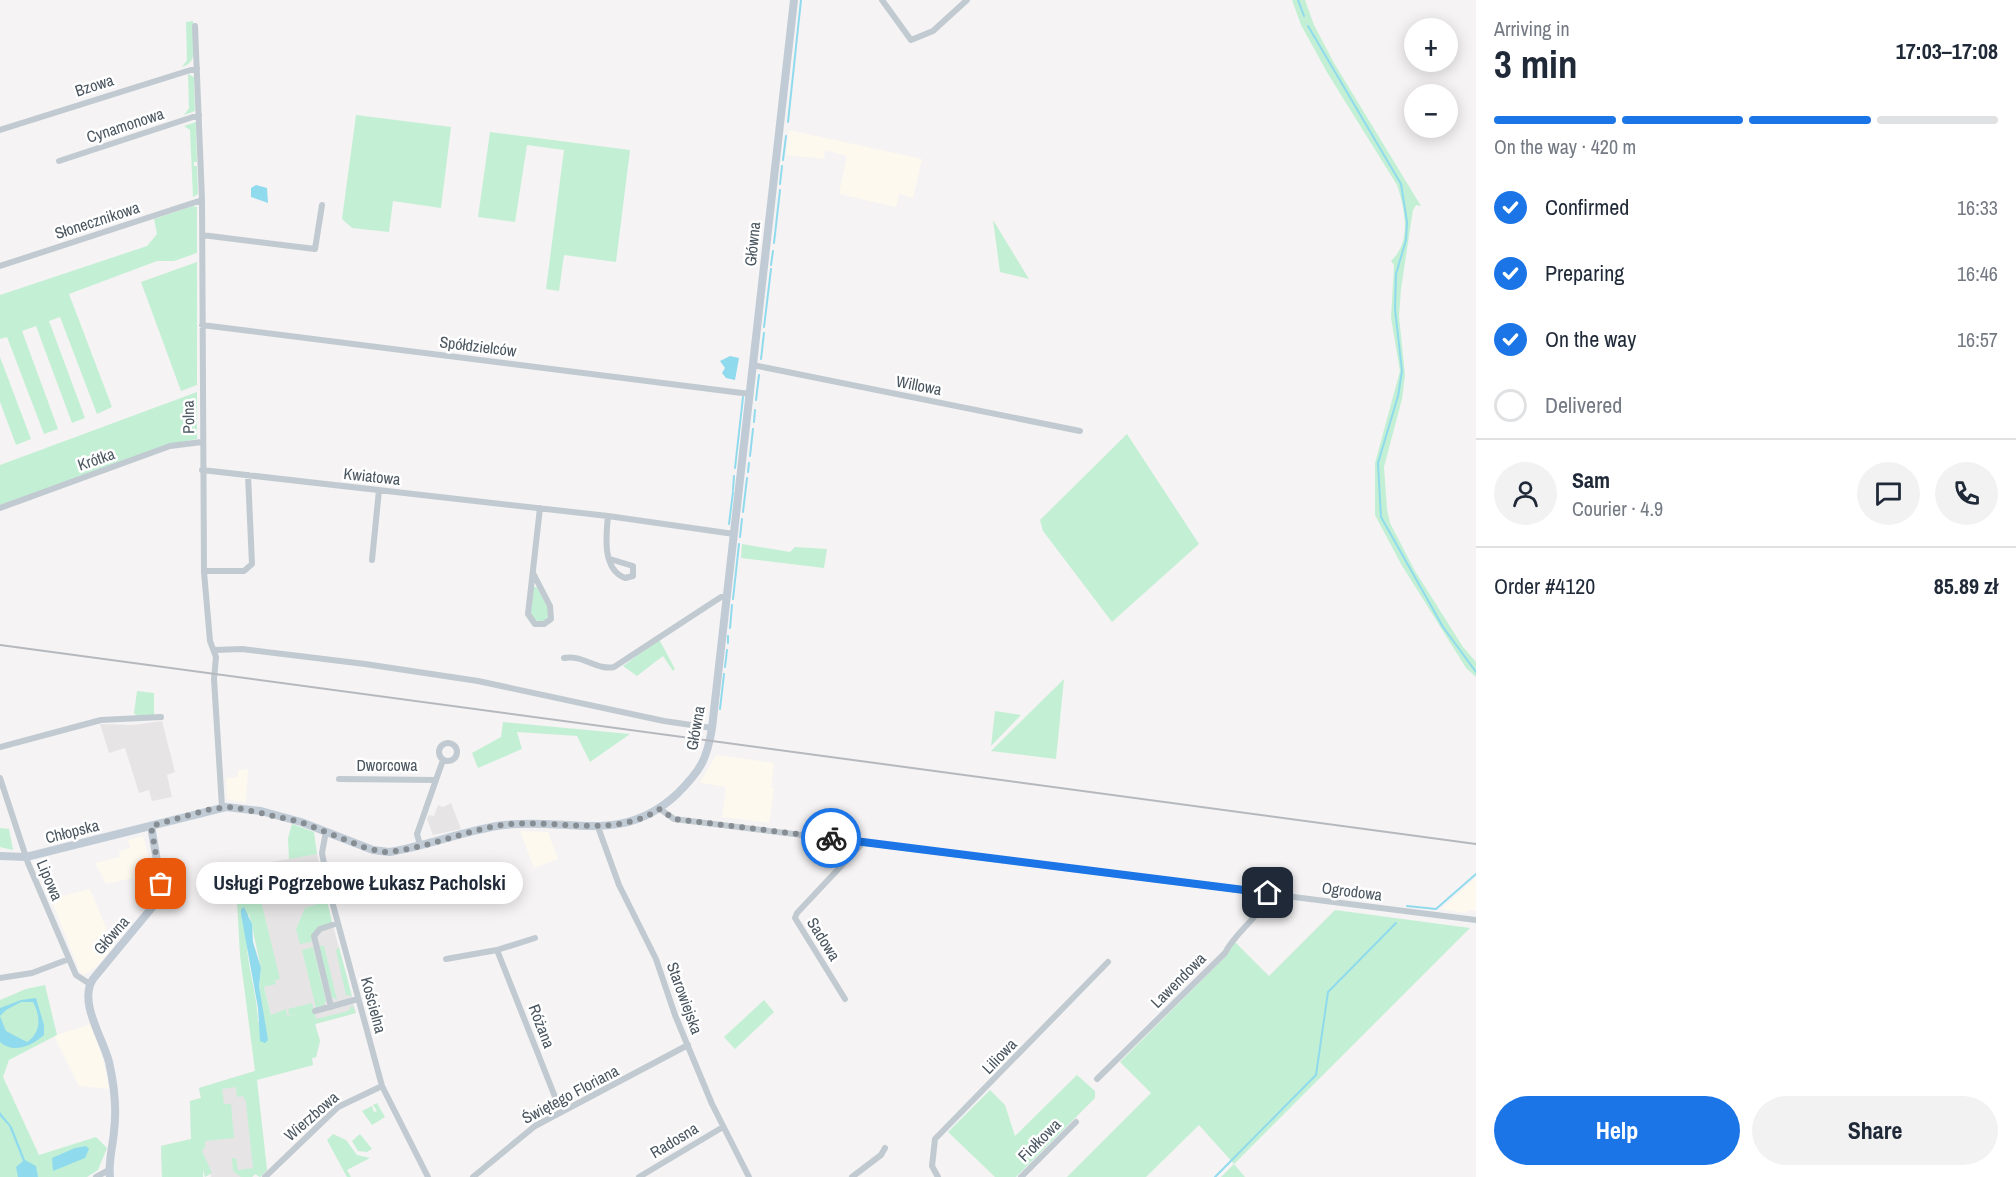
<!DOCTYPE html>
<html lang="en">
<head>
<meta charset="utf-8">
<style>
	body { margin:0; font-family:"Archivo Narrow",sans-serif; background:#f2f2f3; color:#1f2937; height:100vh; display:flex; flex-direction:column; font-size:22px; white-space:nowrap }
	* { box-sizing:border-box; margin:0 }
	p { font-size:20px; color:#747a83 }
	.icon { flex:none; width:33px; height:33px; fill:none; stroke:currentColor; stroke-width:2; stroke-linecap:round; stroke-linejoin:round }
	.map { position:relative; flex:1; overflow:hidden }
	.details { display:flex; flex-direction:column; background:#fff; width:540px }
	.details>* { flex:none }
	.buttons { position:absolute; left:1404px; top:18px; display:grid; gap:12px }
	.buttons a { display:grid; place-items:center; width:54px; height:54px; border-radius:50%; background:#fff; box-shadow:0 3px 15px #0003; font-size:30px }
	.pin { position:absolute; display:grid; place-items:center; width:51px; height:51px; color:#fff; margin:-26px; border-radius:12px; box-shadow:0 3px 9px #0006 }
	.courier { position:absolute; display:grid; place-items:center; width:60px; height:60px; margin:-30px; border:4px solid #1c75e6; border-radius:50%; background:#fff; color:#222; box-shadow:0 2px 8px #0007 }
	.bubble { position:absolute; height:42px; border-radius:21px; background:#fff; box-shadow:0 3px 15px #0003; font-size:20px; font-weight:700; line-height:42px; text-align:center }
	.overview em { font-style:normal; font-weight:700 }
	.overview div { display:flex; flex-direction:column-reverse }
	.overview { display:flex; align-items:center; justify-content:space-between; height:102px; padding:0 18px }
	h1 { font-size:39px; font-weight:700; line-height:45px }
	.bar { display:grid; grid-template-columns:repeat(4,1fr); gap:9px 6px; align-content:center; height:72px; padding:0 18px }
	.bar i { height:8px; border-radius:4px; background:#e0e1e3 }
	.bar .selected { background:#1c75e6 }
	.bar p { grid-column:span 4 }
	.line { display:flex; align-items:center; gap:15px; padding:0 18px; border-top:2px solid #e0e1e3 }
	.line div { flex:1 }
	.round { display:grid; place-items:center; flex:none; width:63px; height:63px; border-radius:32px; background:#f2f2f3 }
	ol { padding:0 18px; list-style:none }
	li { display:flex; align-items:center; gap:18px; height:66px }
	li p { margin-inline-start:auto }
	li .icon { padding:6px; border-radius:50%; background:#1c75e6; color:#fff; stroke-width:4 }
	li:last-child { color:#747a83 }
	li i { width:33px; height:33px; border:3px solid #e0e1e3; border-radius:50% }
	.primary-button { display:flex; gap:12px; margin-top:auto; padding:12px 18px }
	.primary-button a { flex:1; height:69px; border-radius:36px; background:#1c75e6; color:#fff; font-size:24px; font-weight:700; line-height:69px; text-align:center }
	.primary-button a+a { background:#f2f2f3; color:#1f2937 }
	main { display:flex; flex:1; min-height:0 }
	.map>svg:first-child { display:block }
	.commercial { fill:#fdf9ef }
	.education { fill:#e6e4e5 }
	.green { fill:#c3f0d4; fill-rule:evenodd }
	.water { fill:#90daed; fill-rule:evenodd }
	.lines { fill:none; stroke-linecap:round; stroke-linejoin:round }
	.stream { stroke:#90daed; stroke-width:2 }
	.street { stroke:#c1cad1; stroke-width:6 }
	.secondary { stroke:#c1cbd6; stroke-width:8 }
	.rail { stroke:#b5b8bd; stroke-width:2 }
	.done { stroke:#868d93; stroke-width:6; stroke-dasharray:0 10.8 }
	.route { stroke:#1c75e6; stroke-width:8 }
	.labels { text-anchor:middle; stroke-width:5; stroke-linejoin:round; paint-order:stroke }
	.street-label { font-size:16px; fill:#4a5660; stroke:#fff }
</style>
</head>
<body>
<main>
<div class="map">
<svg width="1476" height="1177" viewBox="0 0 1476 1177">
	<rect width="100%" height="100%" fill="#f5f3f3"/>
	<path class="commercial" d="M789 130 922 159 913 198 899 194 896 207 839 194 847 156 825 150 824 159 786 155Z
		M716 755 774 763 771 787 774 788 769 823 722 817 726 787 700 783Z
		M248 769 246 803 227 799 226 778 238 777V770Z
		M520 831 548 832 558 859 534 868Z
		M143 836 155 882 136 887 133 878 106 884 95 863 120 857 119 851 130 848 128 840Z
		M1476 877V911L1468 910 1467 913 1441 909Z
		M90 889 114 947 97 966 84 975 80 972 51 899Z
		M91 1024 103 1059 109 1089 79 1086 54 1036Z"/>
	<path class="education" d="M162 721 175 772 167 775 172 797 152 801 149 790 139 793 125 748 109 753 100 724 133 725Z
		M451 803 461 829 433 835 427 819 429 815 434 816 438 805 443 807Z
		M317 854 325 895 356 1013 315 1024 320 1041 316 1057 312 1058 313 1065 286 1072 264 987 243 867Z
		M255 1071 267 1170 260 1177 255 1174 252 1177H211L209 1168 162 1177 161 1146 191 1139 190 1101 201 1098 199 1088Z"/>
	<path class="green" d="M1292 0H1305L1314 25 1334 63 1421 206 1416 205 1413 210 1401 289 1399 316 1405 375 1402 399 1384 467 1387 509 1390 523 1415 571 1463 647 1476 662V677L1466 668 1401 564 1375 515V463L1400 371 1391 318 1394 265 1391 261C1412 242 1405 209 1397 185L1328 74 1301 25Z
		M193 21C193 37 201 62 182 67L187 60 186 22Z
		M188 74 194 77 195 111 184 115 189 108Z
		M356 115 451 127 441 208 393 201 389 232 352 228 342 219Z
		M196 122 197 162H194V166H197L198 194 193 197 190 130 184 126Z
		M490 132 630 150 616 262 564 255 559 291 546 289 564 150 527 145 515 222 478 217Z
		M193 206 197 207V253L174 261H157L69 294 112 407 97 414 60 317 49 321 85 418 72 423 36 326 22 331 58 429 44 434 7 337 0 339V295L147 246 157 234 154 219Z
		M993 220 1029 279 1000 272Z
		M197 262V385L181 391 141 282Z
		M0 357 31 439 16 445 0 402Z
		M197 392V439L165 445 0 505V465Z
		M1127 434 1199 544 1112 622 1043 531 1040 520Z
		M742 544 790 552 795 547 827 549 824 568 741 558Z
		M533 587H537L548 608 549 616 546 620 539 622 533 618 530 612Z
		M659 639 675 669 673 671 663 656 637 676 623 666Z
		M1064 679 1056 759 991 751Z
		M137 691 154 693V715L137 716 134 713Z
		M995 711 1021 715 991 746Z
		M503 722 630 734 590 762 577 736 517 732 522 749 478 768 472 753 501 737Z
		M292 824 314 832 317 854 289 859 288 838Z
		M0 828 9 829 13 850 0 847Z
		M266 863 271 882 277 881 278 885 265 888 262 882 263 889 255 893 256 898 260 897 280 979 275 980 276 984 264 987 271 1015 286 1009 287 1016 297 1014 289 1015 288 1009 312 1003 316 1019 348 1011 352 1005 356 1013 315 1024 320 1041 316 1057 312 1058 313 1065 257 1080 267 1170 260 1177 255 1174 252 1177H241L233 1171 232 1158H236L238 1170 253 1168 246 1102 243 1096 237 1097 236 1087 222 1089 224 1104H231L234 1138 205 1141V1147L202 1151 212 1173 205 1177 203 1170V1177H162L161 1146 191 1139 190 1101 201 1098 199 1088 255 1071 240 955 236 885 238 867ZM249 913 261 968 259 986 264 1022H258C257 985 240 950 249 913Z
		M327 901 332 922 315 930 311 942 300 944 296 929 305 908Z
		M1335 910 1470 928 1234 1164 1245 1177H1221L1234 1164 1199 1125 1146 1177H1067L1151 1093 1120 1062 1227 955 1234 941 1269 976Z
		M318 946H324L337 1000 332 997Z
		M313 947 326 1001 324 1005 316 1008 302 950Z
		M339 947 352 996 346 995 336 951Z
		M45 985 57 1035 9 1060 3 1077 39 1155 96 1137 107 1148 98 1170 87 1177H0V1000L26 989Z
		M764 1000 774 1012 735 1049 724 1037Z
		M1077 1075 1095 1091V1098L1016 1177H995L948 1132 990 1090 1005 1105 1015 1136Z
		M377 1103 385 1117 372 1125 362 1111 372 1106 374 1112 377 1111 373 1105Z
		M333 1134 346 1140 357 1155 370 1158 347 1170 351 1177H347L327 1140Z
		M360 1134 372 1149 367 1152 358 1151 352 1141Z"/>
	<path class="water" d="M256 185 267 188 268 203 251 197V188Z
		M730 356 739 358 735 380 726 378 722 373 725 368 720 361Z
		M244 907 252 924 253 942 261 968 259 986 268 1040 265 1043 260 1041 258 1008 241 914V909Z
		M36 998 44 1025V1035C32 1046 13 1054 0 1042V1008L21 1000ZM21 1002H33C41 1017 41 1033 27 1042L6 1031 0 1016 6 1010Z
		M0 1112 12 1127 25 1160 36 1166 38 1177H18L16 1167 23 1161 9 1126 0 1116Z
		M86 1146 89 1149 85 1158 53 1171 52 1158 75 1148Z"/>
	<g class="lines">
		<path class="stream" d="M1298 0 1304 16
			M1308 26 1401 184 1407 222 1406 240 1396 274 1395 309 1402 371 1398 396 1378 463 1381 517 1443 627 1476 672
			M788 122 801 0
			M783 160 786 136
			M780 184 782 166
			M774 243 780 190
			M771 265 773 251
			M764 327 771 269
			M761 359 764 333
			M756 400 759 375
			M754 422 755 410
			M750 456 753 429
			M735 468 743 397
			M748 472 749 463
			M733 490 734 476
			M743 512 747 478
			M729 524 733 492
			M740 537 742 519
			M733 599 739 544
			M730 628 732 605
			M728 643V636
			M725 667 727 650
			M720 709 724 674
			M1407 906 1436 909 1476 874
			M1215 1177 1316 1075 1328 992 1396 923"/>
		<path class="street" d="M882 0 911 40 933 31 967 0
			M195 26 202 200 204 572 210 641 216 657 214 679 222 807
			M0 130 197 68
			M59 161 199 115
			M202 235 315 249 322 205
			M0 266 202 200
			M202 325 750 394
			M753 365 1080 431
			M202 470 608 516 734 534
			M0 508 170 446 202 442
			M608 516C606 536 602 569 625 578L633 576V566L610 559
			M372 560 379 490
			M204 571H244L252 564 248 475
			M533 573 550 606 551 619 544 624H535L528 614 540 508
			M215 650 242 649 365 664 478 681 664 721 712 728
			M564 658C582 654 598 671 614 667L721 597 727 598
			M439 752a9 9 0 1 1 18 0a9 9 0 1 1-18 0Z
			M0 747 101 720 161 717
			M0 778 28 863 76 975 90 984
			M339 779 436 780
			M660 809 674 819 1476 920
			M598 827 619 885 656 959 675 1015 712 1104 749 1177
			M326 831 322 853 329 890 382 1086 428 1177
			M420 845 417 834 443 760
			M497 950 561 1112
			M446 959 497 950 535 938
			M0 978 32 973 69 959
			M845 999 795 918 797 913 860 846 861 842
			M331 1007 314 936 320 929 338 923
			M315 1011 358 999
			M1097 1079 1225 953C1236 931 1261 917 1268 893
			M96 1177 109 1170
			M265 1177 338 1107 382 1086
			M473 1177 535 1126 688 1045
			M639 1177 723 1127
			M852 1177 881 1155 885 1148
			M938 1177 932 1166 935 1139 1108 962
			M1021 1177 1076 1122"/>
		<path class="secondary" d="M0 856 26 857 226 807 261 811 301 822 373 850 389 852C428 846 465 830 504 825 570 817 621 846 677 794 700 771 707 760 712 728L794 0
			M110 1177C108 1162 113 1146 114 1131 117 1108 114 1084 109 1062 103 1038 78 1002 93 979L159 899 161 884 151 826"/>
		<path class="rail" d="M0 645 1476 844"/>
	</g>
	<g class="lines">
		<path class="done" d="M161 884 151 826 211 809 233 807 301 822 366 848 384 852C427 850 468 828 511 824 561 820 614 838 660 809L674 819 831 838"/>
		<path class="route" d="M831 838 1268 893"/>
	</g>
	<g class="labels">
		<g class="street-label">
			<text transform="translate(94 85) rotate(-18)" y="6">Bzowa</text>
			<text transform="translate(125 125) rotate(-18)" y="6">Cynamonowa</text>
			<text transform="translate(97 220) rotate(-18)" y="6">Słonecznikowa</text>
			<text transform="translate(752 244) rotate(-84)" y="6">Główna</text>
			<text transform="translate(478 346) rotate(7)" y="6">Spółdzielców</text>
			<text transform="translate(919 385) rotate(11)" y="6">Willowa</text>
			<text transform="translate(188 417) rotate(-91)" y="6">Polna</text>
			<text transform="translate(96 459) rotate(-19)" y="6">Krótka</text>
			<text transform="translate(372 476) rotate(6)" y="6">Kwiatowa</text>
			<text transform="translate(695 728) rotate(-80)" y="6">Główna</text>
			<text x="387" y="771">Dworcowa</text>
			<text transform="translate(72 831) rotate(-14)" y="6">Chłopska</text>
			<text transform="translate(50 880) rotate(67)" y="6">Lipowa</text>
			<text transform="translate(1352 891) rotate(7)" y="6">Ogrodowa</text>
			<text transform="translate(111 935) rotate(-49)" y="6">Główna</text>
			<text transform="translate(824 939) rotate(58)" y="6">Sadowa</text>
			<text transform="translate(1178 980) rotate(-45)" y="6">Lawendowa</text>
			<text transform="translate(685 998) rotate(70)" y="6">Starowiejska</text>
			<text transform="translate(374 1005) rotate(75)" y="6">Kościelna</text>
			<text transform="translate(542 1026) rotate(69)" y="6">Różana</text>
			<text transform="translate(999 1056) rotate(-46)" y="6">Liliowa</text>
			<text transform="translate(570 1094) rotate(-28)" y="6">Świętego Floriana</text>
			<text transform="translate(311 1116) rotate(-41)" y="6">Wierzbowa</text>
			<text transform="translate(674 1140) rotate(-31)" y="6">Radosna</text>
			<text transform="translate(1039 1140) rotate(-45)" y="6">Fiołkowa</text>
		</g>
	</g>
</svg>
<div class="buttons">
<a>+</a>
<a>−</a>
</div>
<div class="pin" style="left:161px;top:884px;background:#ea580c"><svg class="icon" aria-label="bag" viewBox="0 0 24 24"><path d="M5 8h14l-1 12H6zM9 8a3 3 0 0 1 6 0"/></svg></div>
<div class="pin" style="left:1268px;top:893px;background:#1f2937"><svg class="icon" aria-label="home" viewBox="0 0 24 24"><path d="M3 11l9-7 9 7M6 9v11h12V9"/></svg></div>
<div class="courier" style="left:831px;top:838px"><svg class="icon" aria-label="bike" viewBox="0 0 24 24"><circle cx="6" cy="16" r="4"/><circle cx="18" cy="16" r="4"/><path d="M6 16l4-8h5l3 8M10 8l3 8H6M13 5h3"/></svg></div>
<div class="bubble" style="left:196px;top:862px;width:327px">Usługi Pogrzebowe Łukasz Pacholski</div>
</div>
<section class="details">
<div class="overview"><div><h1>3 min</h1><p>Arriving in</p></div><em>17:03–17:08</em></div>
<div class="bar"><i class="selected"></i><i class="selected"></i><i class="selected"></i><i></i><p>On the way · 420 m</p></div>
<ol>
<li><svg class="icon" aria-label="check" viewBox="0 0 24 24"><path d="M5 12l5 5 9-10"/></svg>Confirmed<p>16:33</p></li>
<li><svg class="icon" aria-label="check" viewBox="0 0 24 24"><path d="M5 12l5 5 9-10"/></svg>Preparing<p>16:46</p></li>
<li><svg class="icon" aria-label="check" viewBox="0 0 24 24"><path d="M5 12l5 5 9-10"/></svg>On the way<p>16:57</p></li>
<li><i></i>Delivered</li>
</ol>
<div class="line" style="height:108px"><a class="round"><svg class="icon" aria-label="person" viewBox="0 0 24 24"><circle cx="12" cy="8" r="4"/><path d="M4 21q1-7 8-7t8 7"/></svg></a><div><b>Sam</b><p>Courier · 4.9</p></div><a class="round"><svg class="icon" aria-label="chat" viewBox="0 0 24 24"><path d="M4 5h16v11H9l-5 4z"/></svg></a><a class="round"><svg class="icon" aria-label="phone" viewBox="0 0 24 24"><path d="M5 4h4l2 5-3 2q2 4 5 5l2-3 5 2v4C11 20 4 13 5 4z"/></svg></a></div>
<div class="line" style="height:78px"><div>Order #4120</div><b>85.89 zł</b></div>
<div class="primary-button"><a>Help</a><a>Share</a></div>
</section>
</main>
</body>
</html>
